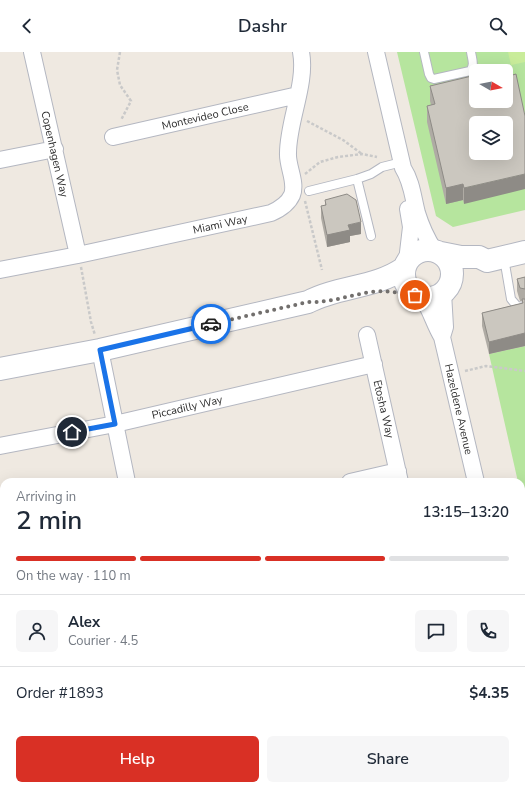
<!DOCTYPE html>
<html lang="en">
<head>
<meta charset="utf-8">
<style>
	body { margin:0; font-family:"Nunito Sans",sans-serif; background:#f6f6f7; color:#1f2937; height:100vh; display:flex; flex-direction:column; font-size:15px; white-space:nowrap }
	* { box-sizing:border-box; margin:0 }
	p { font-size:13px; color:#747a83 }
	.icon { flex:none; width:22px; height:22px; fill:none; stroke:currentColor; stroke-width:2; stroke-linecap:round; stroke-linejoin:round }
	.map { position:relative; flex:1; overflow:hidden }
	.details { position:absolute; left:0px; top:426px; width:525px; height:312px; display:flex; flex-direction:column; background:#fff; border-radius:12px 12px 0 0; box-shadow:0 4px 16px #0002 }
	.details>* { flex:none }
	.needle { width:26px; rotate:99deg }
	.buttons { position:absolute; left:469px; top:12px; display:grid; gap:8px }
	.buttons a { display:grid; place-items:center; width:44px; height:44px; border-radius:6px; background:#fff; box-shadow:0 4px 16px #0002; font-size:20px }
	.pin { position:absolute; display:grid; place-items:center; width:34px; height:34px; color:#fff; margin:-17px; border:2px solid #fff; border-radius:50%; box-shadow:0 1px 4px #0007 }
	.courier { position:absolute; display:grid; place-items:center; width:40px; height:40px; margin:-20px; border:3px solid #1a73e8; border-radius:50%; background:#fff; color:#222; box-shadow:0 1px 5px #0007 }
	.overview em { font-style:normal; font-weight:600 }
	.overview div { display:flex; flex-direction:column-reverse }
	.overview { display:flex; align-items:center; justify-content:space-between; height:68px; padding:0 16px }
	h1 { font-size:26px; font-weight:600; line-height:30px }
	.bar { display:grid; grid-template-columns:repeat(4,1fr); gap:6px 4px; align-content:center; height:48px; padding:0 16px }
	.bar i { height:5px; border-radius:3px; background:#e0e1e3 }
	.bar .active { background:#d93025 }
	.bar p { grid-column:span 4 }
	.line { display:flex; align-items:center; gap:10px; padding:0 16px; border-top:1px solid #e0e1e3 }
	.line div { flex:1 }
	.round { display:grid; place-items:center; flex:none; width:42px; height:42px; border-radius:6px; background:#f6f6f7 }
	.action { display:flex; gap:8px; margin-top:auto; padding:8px 16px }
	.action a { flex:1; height:46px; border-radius:6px; background:#d93025; color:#fff; font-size:16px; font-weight:600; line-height:46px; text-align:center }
	.action a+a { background:#f6f6f7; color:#1f2937 }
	header { display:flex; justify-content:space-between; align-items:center; height:52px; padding:0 16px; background:#fff; font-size:18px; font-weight:600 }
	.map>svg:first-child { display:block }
	.green { fill:#b6e59e; fill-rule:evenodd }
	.pitch { fill:#c9ec9a }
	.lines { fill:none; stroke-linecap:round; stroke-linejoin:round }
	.lane-casing { stroke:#b4b7c1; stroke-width:10 }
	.street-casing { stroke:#b4b7c1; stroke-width:18 }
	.secondary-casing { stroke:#b4b7c1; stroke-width:24 }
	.path { stroke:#c9c9c9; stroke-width:2.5; stroke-dasharray:3 2; stroke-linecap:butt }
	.lane { stroke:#fff; stroke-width:8 }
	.street { stroke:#fff; stroke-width:16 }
	.secondary { stroke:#fff; stroke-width:22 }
	.wall { fill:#afaba4 }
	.shaded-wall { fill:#8e8b86 }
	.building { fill:#cbc7bf; stroke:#8e8b86; fill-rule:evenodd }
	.done { stroke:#726f6d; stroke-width:4; stroke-dasharray:0 7.2 }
	.route { stroke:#1a73e8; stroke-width:5 }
	.labels { text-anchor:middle; stroke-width:3.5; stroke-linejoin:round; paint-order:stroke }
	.street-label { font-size:11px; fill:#2e2e2e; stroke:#fff }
</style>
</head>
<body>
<header><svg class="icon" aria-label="back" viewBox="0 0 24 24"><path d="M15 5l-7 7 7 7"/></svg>Dashr<svg class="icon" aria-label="search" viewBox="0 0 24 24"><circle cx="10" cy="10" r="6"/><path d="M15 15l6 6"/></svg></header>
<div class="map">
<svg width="525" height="738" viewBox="0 0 525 738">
	<rect width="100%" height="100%" fill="#efe9e1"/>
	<path class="green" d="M397 0H525V158L453 175 436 164ZM476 19H506V49H476ZM476 71H506V101H476Z
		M525 294V459L521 441V430H518L489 302Z"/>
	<path class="pitch" d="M508 0H525V10L511 13Z"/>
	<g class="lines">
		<defs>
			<path id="lane" d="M424 0 429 22 431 26 434 27 470 19C475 13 472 7 471 0
				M357 127 371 184
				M309 139 357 127 371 122 382 115 402 110
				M504 206 511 247 517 254 525 255
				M521 571 525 575"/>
			<path id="street" d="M32 0 78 203
				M376 0 403 116C412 130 413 146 417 161 421 174 427 187 434 198
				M113 85 298 43
				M0 108 55 97
				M407 209 411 175 408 157
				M0 218 78 203 271 161C280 157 288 152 292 143 297 130 287 114 288 101 288 69 307 31 301 0
				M422 245C431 258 434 272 442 285L476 430
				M367 283 400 430
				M442 285 445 275 443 241
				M100 298 127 430
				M0 394 115 372 374 312
				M350 430 398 419
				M0 505 4 504
				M521 549 525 550
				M0 634 4 633
				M48 738 59 734"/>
			<path id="secondary" d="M404 222a24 24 0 1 1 48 0a24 24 0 1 1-48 0Z
				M441 201 461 205H479L487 209 525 200
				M0 317 100 298 308 250C338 234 376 236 404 216"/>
		</defs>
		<use href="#lane" class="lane-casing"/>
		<use href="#street" class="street-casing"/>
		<use href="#secondary" class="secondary-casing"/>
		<path class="path" d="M120 0 117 18 120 33 131 49 121 68
			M307 69 343 88 362 102
			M305 122 320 110 338 105 362 102 377 105
			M305 149 322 218
			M81 215 91 270 95 283
			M465 319 486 314 525 319
			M521 480 522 468 525 464
			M521 676 525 685
			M521 688 525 686
			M267 734V738
			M453 734 454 738
			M287 738 291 734
			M346 738 349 734"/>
		<use href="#lane" class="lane"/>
		<use href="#street" class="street"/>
		<use href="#secondary" class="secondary"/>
	</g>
	<path class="wall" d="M476 23 464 152 463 148 446 152 427 70V54L431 53 430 49V34Z
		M325 148 361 182 350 184V190L327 195 321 166V154L325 153Z
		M525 225V294L489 302 482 274V261L522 251V249H520L517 239V227Z
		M525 637V652L524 650V638Z"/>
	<path class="shaded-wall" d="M525 122V137L464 152V136Z
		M463 132V148L446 152V136Z
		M361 170V182L350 184V190L327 195V183L348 173Z
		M525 281V294L489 302V290Z"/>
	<path class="building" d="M507 16 509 24 516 22 525 64V122L464 136 463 132 446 136 427 54 435 52 430 34 476 23V49H506V19H493ZM476 71H506V101H476Z
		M347 142 356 148 361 170 348 173 350 178 327 183 321 154 326 153 325 148Z
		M525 225V237L520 236 517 227Z
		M522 247H525V281L489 290 482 261 523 251Z
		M492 734H495L496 738H475Z"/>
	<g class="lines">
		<path class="done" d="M211 272 308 250C330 251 350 243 371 240 386 238 400 241 415 243"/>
		<path class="route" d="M72 380 115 372 100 298 211 272"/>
	</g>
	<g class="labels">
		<g class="street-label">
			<text transform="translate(205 64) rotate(-13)" y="4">Montevideo Close</text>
			<text transform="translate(55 102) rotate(77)" y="4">Copenhagen Way</text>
			<text transform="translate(220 172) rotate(-12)" y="4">Miami Way</text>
			<text transform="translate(187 355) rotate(-13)" y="4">Piccadilly Way</text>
			<text transform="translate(384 357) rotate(77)" y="4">Etosha Way</text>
			<text transform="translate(459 357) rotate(77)" y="4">Hazeldene Avenue</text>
		</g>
	</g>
</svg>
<div class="buttons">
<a><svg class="needle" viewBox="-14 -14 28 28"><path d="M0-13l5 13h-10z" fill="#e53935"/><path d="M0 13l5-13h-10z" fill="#747a83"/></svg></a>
<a><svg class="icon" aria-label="layers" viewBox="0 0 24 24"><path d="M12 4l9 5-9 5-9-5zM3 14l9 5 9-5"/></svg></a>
</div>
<div class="pin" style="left:415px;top:243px;background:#ea580c"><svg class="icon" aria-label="bag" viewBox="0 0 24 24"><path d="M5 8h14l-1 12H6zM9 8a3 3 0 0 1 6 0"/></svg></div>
<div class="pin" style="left:72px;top:380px;background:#1f2937"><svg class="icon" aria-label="home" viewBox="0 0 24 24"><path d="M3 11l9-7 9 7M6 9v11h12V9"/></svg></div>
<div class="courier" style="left:211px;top:272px"><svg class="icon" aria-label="car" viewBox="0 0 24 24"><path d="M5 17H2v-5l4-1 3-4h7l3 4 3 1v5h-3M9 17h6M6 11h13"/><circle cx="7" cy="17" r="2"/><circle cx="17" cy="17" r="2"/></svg></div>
<section class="details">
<div class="overview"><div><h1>2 min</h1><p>Arriving in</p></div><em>13:15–13:20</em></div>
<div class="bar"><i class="active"></i><i class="active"></i><i class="active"></i><i></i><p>On the way · 110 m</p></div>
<div class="line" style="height:72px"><a class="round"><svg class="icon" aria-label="person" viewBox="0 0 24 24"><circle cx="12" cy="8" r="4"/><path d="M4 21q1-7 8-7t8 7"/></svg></a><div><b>Alex</b><p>Courier · 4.5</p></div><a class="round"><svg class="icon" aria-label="chat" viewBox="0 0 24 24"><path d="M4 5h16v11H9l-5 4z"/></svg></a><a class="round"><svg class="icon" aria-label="phone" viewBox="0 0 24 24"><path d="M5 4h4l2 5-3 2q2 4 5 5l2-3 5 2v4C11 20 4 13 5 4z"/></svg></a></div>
<div class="line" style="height:52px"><div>Order #1893</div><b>$4.35</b></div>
<div class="action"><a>Help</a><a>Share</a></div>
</section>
</div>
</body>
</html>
